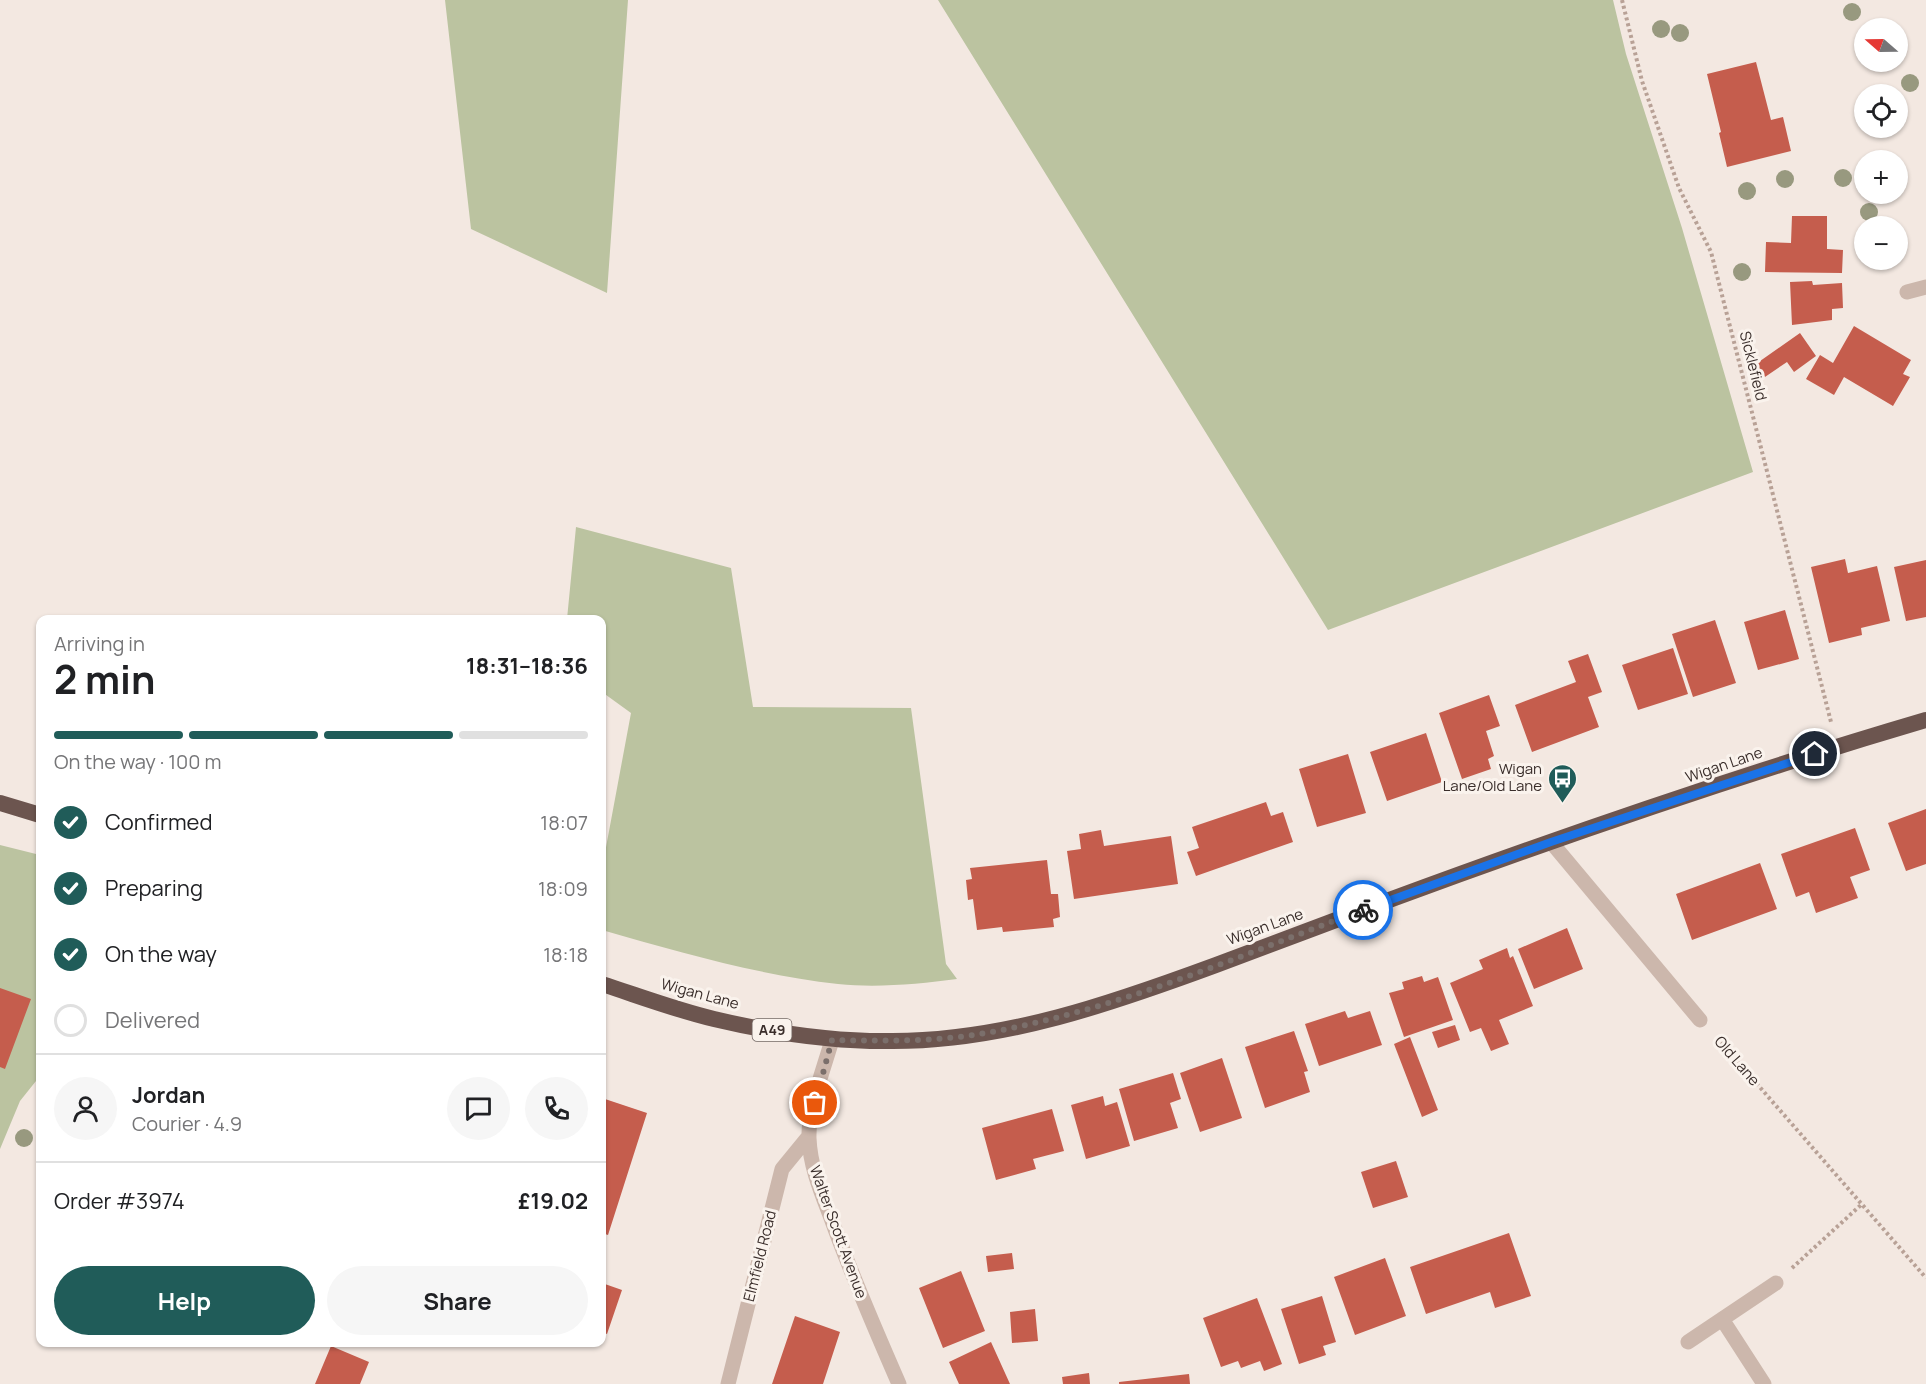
<!DOCTYPE html>
<html lang="en">
<head>
<meta charset="utf-8">
<style>
	body { margin:0; font-family:Manrope,sans-serif; background:#f6f6f6; color:#202124; height:100vh; display:flex; flex-direction:column; font-size:22px; white-space:nowrap }
	* { box-sizing:border-box; margin:0 }
	p { font-size:20px; color:#757577 }
	.icon { flex:none; width:33px; height:33px; fill:none; stroke:currentColor; stroke-width:2; stroke-linecap:round; stroke-linejoin:round }
	.map { position:relative; flex:1; overflow:hidden }
	.side { position:absolute; left:36px; top:615px; width:570px; height:732px; display:flex; flex-direction:column; background:#fff; border-radius:12px; box-shadow:0 2px 4px #0004 }
	.side>* { flex:none }
	.needle { width:39px; rotate:290deg }
	.buttons { position:absolute; left:1854px; top:18px; display:grid; gap:12px }
	.buttons a { display:grid; place-items:center; width:54px; height:54px; border-radius:50%; background:#fff; box-shadow:0 2px 4px #0004; font-size:30px }
	.pin { position:absolute; display:grid; place-items:center; width:51px; height:51px; color:#fff; margin:-26px; border:3px solid #fff; border-radius:50%; box-shadow:0 2px 6px #0007 }
	.courier { position:absolute; display:grid; place-items:center; width:60px; height:60px; margin:-30px; border:4px solid #1a73e8; border-radius:50%; background:#fff; color:#222; box-shadow:0 2px 8px #0007 }
	.summary em { font-style:normal; font-weight:700 }
	.summary div { display:flex; flex-direction:column-reverse }
	.summary { display:flex; align-items:center; justify-content:space-between; height:102px; padding:0 18px }
	h1 { font-size:39px; font-weight:700; line-height:45px }
	.bar { display:grid; grid-template-columns:repeat(4,1fr); gap:9px 6px; align-content:center; height:72px; padding:0 18px }
	.bar i { height:8px; border-radius:4px; background:#e0e0e0 }
	.bar .on { background:#205c59 }
	.bar p { grid-column:span 4 }
	.line { display:flex; align-items:center; gap:15px; padding:0 18px; border-top:2px solid #e0e0e0 }
	.line div { flex:1 }
	.round { display:grid; place-items:center; flex:none; width:63px; height:63px; border-radius:32px; background:#f6f6f6 }
	ol { padding:0 18px; list-style:none }
	li { display:flex; align-items:center; gap:18px; height:66px }
	li p { margin-inline-start:auto }
	li .icon { padding:6px; border-radius:50%; background:#205c59; color:#fff; stroke-width:4 }
	li:last-child { color:#757577 }
	li i { width:33px; height:33px; border:3px solid #e0e0e0; border-radius:50% }
	.action { display:flex; gap:12px; margin-top:auto; padding:12px 18px }
	.action a { flex:1; height:69px; border-radius:36px; background:#205c59; color:#fff; font-size:24px; font-weight:700; line-height:69px; text-align:center }
	.action a+a { background:#f6f6f6; color:#202124 }
	.map>svg:first-child { display:block }
	.green { fill:#bbc3a0 }
	.building { fill:#c55d4d }
	.lines { fill:none; stroke-linecap:round; stroke-linejoin:round }
	.path { stroke:#b8a196; stroke-width:4; stroke-dasharray:3 3; stroke-linecap:butt }
	.minor { stroke:#ccb7ac; stroke-width:15 }
	.trunk { stroke:#6c554f; stroke-width:16 }
	.tree { fill:#98997f }
	.done { stroke:#7b6f6b; stroke-width:6; stroke-dasharray:0 10.8 }
	.route { stroke:#1a73e8; stroke-width:8 }
	.labels { text-anchor:middle; stroke-width:6; stroke-linejoin:round; paint-order:stroke }
	.shield { fill:#faf3ed; stroke:#746965; stroke-width:1.5 }
	.shield-label { font-size:14px; font-weight:bold; fill:#3a2e2b }
	.street-label { font-size:15px; fill:#3a2e2b; stroke:#faf3ed }
	.poi-label { font-size:15px; fill:#3a2e2b; stroke:#faf3ed; text-anchor:end }
</style>
</head>
<body>
<div class="map">
<svg width="1926" height="1384" viewBox="0 0 1926 1384">
	<rect width="100%" height="100%" fill="#f3e8e1"/>
	<path class="green" d="M445 0H628L607 293 471 229Z
		M938 0H1613L1626 54 1682 228 1753 472 1328 630Z
		M576 527 731 568 753 707 911 708 946 964 957 979C919 984 877 988 838 984 758 975 679 952 602 930V858H604L631 713 602 692V620L567 619Z
		M0 845 40 855V1076L20 1101 0 1149Z"/>
	<path class="building" d="M1756 62 1771 120 1783 117 1791 151 1727 167 1719 133 1721 132 1707 74Z
		M1792 216H1827V249L1843 250 1842 273 1765 272 1766 242 1791 243Z
		M1812 281 1813 285 1842 283 1843 308 1832 309V320L1792 325 1790 282Z
		M1854 326 1911 360 1903 374 1910 377 1893 406 1844 377 1834 395 1806 379 1820 355 1833 363Z
		M1800 333 1816 356 1794 372 1787 362 1762 379 1753 366Z
		M1845 559 1848 573 1877 566 1890 621 1861 628 1862 635 1829 643 1811 567Z
		M1926 560V617L1906 621 1894 567Z
		M1785 610 1799 659 1758 670 1744 622Z
		M1715 620 1736 683 1693 697 1672 634Z
		M1673 648 1688 694 1638 710 1622 665Z
		M1588 654 1602 692 1588 697 1599 727 1532 752 1515 705 1576 682 1568 661Z
		M1489 695 1500 726 1486 731 1494 756 1488 759 1491 769 1462 779 1439 713Z
		M1426 733 1442 782 1387 801 1370 752Z
		M1348 754 1366 813 1317 827 1299 769Z
		M1266 802 1271 816 1283 812 1293 842 1196 876 1187 852 1199 848 1192 827Z
		M1926 809V864L1906 871 1888 823Z
		M1855 828 1870 870 1850 877 1858 898 1816 913 1809 892 1796 897 1781 854Z
		M1101 830 1104 846 1171 836 1178 884 1074 899 1067 851 1081 849 1079 834Z
		M1047 860 1051 894H1058L1060 917 1053 919 1054 927 1003 932 1002 927 977 930 973 899 968 900 966 880 972 879 970 868Z
		M1760 863 1777 909 1692 940 1676 894Z
		M1567 928 1583 969 1534 989 1518 949Z
		M1507 948 1510 958 1513 956 1533 1006 1499 1020 1509 1044 1491 1051 1481 1028 1470 1032 1450 983 1483 969 1479 960Z
		M1422 976 1424 982 1438 977 1453 1020 1404 1037 1389 993 1404 989 1402 982Z
		M0 988 31 999 5 1069 0 1067Z
		M1345 1011 1348 1018 1370 1011 1382 1045 1319 1066 1305 1024Z
		M1455 1025 1460 1040 1438 1048 1432 1032Z
		M1294 1031 1308 1071 1304 1072 1310 1092 1265 1108 1245 1047Z
		M1410 1037 1438 1110 1422 1117 1394 1044Z
		M1222 1058 1242 1118 1200 1132 1180 1073Z
		M1173 1073 1181 1099 1170 1103 1178 1128 1134 1141 1119 1089Z
		M1103 1096 1105 1106 1117 1102 1130 1146 1086 1159 1071 1105Z
		M602 1098 647 1113 608 1235 602 1233Z
		M1052 1109 1064 1151 1033 1159 1036 1169 996 1180 982 1128Z
		M1396 1161 1408 1197 1373 1208 1361 1172Z
		M1509 1233 1531 1296 1495 1308 1490 1292 1426 1314 1410 1267Z
		M1012 1253 1014 1269 988 1272 986 1256Z
		M1385 1258 1406 1316 1355 1335 1334 1277Z
		M961 1271 985 1331 943 1348 919 1288Z
		M602 1283 622 1290 607 1334 602 1332Z
		M1322 1296 1336 1342 1323 1346 1326 1355 1299 1364 1281 1309Z
		M1257 1298 1282 1364 1264 1371 1260 1361 1241 1368 1238 1361 1221 1367 1203 1318Z
		M1035 1309 1038 1341 1012 1343 1010 1312Z
		M795 1316 840 1332 823 1384H772Z
		M991 1342 1010 1384H959L949 1362Z
		M331 1346 369 1362 360 1384H315Z
		M1089 1373 1090 1384H1063L1062 1377Z
		M1189 1374 1190 1384H1119V1382Z"/>
	<g class="lines">
		<path class="path" d="M1622 0 1642 81 1679 188 1711 252 1831 722
			M1717 1038 1926 1278
			M1792 1268 1862 1204"/>
		<path class="minor" d="M1907 292 1926 287
			M1551 842 1700 1020
			M832 1040C824 1068 808 1109 809 1138 810 1166 821 1192 831 1218 851 1274 875 1329 899 1384
			M1722 1319 1764 1384
			M1688 1342 1776 1283
			M728 1384 782 1169 809 1136"/>
		<path class="trunk" d="M0 803 40 815
			M602 984C639 996 676 1010 714 1019 773 1033 833 1042 893 1041 1005 1041 1113 1003 1216 965 1275 943 1333 921 1392 899 1568 834 1746 773 1926 720"/>
	</g>
	<g class="tree">
		<circle cx="1852" cy="12" r="9"/>
		<circle cx="1661" cy="29" r="9"/>
		<circle cx="1680" cy="33" r="9"/>
		<circle cx="1910" cy="83" r="9"/>
		<circle cx="1843" cy="178" r="9"/>
		<circle cx="1785" cy="179" r="9"/>
		<circle cx="1747" cy="191" r="9"/>
		<circle cx="1869" cy="212" r="9"/>
		<circle cx="1742" cy="272" r="9"/>
		<circle cx="24" cy="1138" r="9"/>
	</g>
	<g class="lines">
		<path class="done" d="M815 1103 832 1040C884 1041 935 1042 986 1033 1117 1010 1239 956 1363 910"/>
		<path class="route" d="M1363 910 1551 842 1815 754"/>
	</g>
	<defs>
		<symbol id="bus-pin" viewBox="-11 -11 22 30"><path d="M0 17L-7.5 6A9.5 9.5 0 1 1 7.5 6Z" fill="#205c59" stroke="#faf3ed"/><path d="M-5-6H5V4H4V6H2V4H-2V6H-4V4H-5ZM-3.5-4V0h7V-4ZM-3.5 1.2v1.5H-2V1.2ZM2 1.2v1.5H3.5V1.2Z" fill="#fff"/></symbol>
	</defs>
	<g fill-rule="evenodd">
		<use href="#bus-pin" x="1546" y="762" width="33" height="45"/>
	</g>
	<g class="labels">
		<rect class="shield" x="752.5" y="1019" width="39" height="22" rx="4.5"/>
		<g class="shield-label">
			<text x="772" y="1035">A49</text>
		</g>
		<g class="street-label">
			<text transform="translate(1753 366) rotate(76)" y="5">Sicklefield</text>
			<text transform="translate(1724 765) rotate(-19)" y="5">Wigan Lane</text>
			<text transform="translate(1265 927) rotate(-20)" y="5">Wigan Lane</text>
			<text transform="translate(700 994) rotate(15)" y="5">Wigan Lane</text>
			<text transform="translate(1737 1061) rotate(49)" y="5">Old Lane</text>
			<text transform="translate(838 1232) rotate(70)" y="5">Walter Scott Avenue</text>
			<text transform="translate(760 1256) rotate(-76)" y="5">Elmfield Road</text>
		</g>
		<g class="poi-label">
			<text x="1542" y="774">Wigan<tspan x="1542" dy="17">Lane/Old Lane</tspan></text>
		</g>
	</g>
</svg>
<div class="buttons">
<a><svg class="needle" viewBox="-14 -14 28 28"><path d="M0-13l5 13h-10z" fill="#e53935"/><path d="M0 13l5-13h-10z" fill="#757577"/></svg></a>
<a><svg class="icon" aria-label="locate" viewBox="0 0 24 24"><circle cx="12" cy="12" r="6"/><path d="M12 2v4M12 18v4M2 12h4M18 12h4"/></svg></a>
<a>+</a>
<a>−</a>
</div>
<div class="pin" style="left:815px;top:1103px;background:#ea580c"><svg class="icon" aria-label="bag" viewBox="0 0 24 24"><path d="M5 8h14l-1 12H6zM9 8a3 3 0 0 1 6 0"/></svg></div>
<div class="pin" style="left:1815px;top:754px;background:#1f2937"><svg class="icon" aria-label="home" viewBox="0 0 24 24"><path d="M3 11l9-7 9 7M6 9v11h12V9"/></svg></div>
<div class="courier" style="left:1363px;top:910px"><svg class="icon" aria-label="bike" viewBox="0 0 24 24"><circle cx="6" cy="16" r="4"/><circle cx="18" cy="16" r="4"/><path d="M6 16l4-8h5l3 8M10 8l3 8H6M13 5h3"/></svg></div>
<section class="side">
<div class="summary"><div><h1>2 min</h1><p>Arriving in</p></div><em>18:31–18:36</em></div>
<div class="bar"><i class="on"></i><i class="on"></i><i class="on"></i><i></i><p>On the way · 100 m</p></div>
<ol>
<li><svg class="icon" aria-label="check" viewBox="0 0 24 24"><path d="M5 12l5 5 9-10"/></svg>Confirmed<p>18:07</p></li>
<li><svg class="icon" aria-label="check" viewBox="0 0 24 24"><path d="M5 12l5 5 9-10"/></svg>Preparing<p>18:09</p></li>
<li><svg class="icon" aria-label="check" viewBox="0 0 24 24"><path d="M5 12l5 5 9-10"/></svg>On the way<p>18:18</p></li>
<li><i></i>Delivered</li>
</ol>
<div class="line" style="height:108px"><a class="round"><svg class="icon" aria-label="person" viewBox="0 0 24 24"><circle cx="12" cy="8" r="4"/><path d="M4 21q1-7 8-7t8 7"/></svg></a><div><b>Jordan</b><p>Courier · 4.9</p></div><a class="round"><svg class="icon" aria-label="chat" viewBox="0 0 24 24"><path d="M4 5h16v11H9l-5 4z"/></svg></a><a class="round"><svg class="icon" aria-label="phone" viewBox="0 0 24 24"><path d="M5 4h4l2 5-3 2q2 4 5 5l2-3 5 2v4C11 20 4 13 5 4z"/></svg></a></div>
<div class="line" style="height:78px"><div>Order #3974</div><b>£19.02</b></div>
<div class="action"><a>Help</a><a>Share</a></div>
</section>
</div>
</body>
</html>
